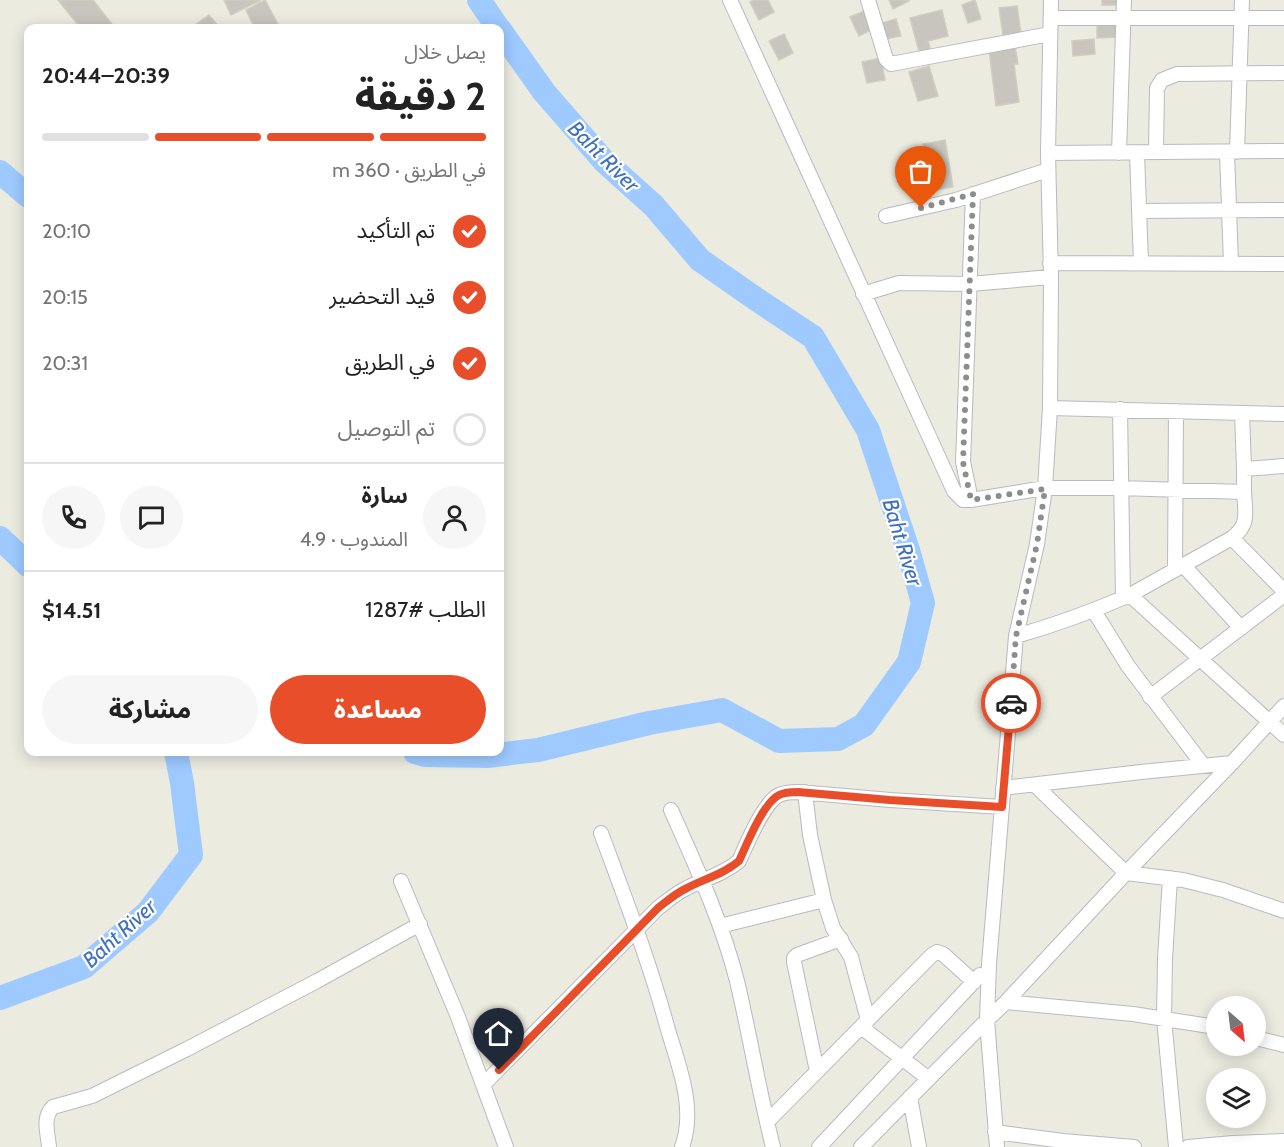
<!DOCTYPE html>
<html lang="ar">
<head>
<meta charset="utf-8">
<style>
	body { margin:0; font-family:Cabin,"Noto Sans Arabic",sans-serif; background:#f6f6f6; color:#222; direction:rtl; height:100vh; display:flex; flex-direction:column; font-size:22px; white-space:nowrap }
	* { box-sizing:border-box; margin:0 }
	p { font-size:20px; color:#767676 }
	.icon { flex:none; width:33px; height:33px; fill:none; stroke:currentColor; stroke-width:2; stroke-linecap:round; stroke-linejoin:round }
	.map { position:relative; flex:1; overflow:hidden; direction:ltr }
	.sheet { position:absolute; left:24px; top:24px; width:480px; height:732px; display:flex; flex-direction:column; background:#fff; border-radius:12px; box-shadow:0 3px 15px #0003; direction:rtl }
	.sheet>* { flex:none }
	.needle { width:39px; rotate:152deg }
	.controls { position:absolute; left:1206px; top:996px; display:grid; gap:12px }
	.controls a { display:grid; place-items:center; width:60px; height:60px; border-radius:50%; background:#fff; box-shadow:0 3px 15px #0003; font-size:30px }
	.pin { position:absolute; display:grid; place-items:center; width:51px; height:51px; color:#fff; margin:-62px -26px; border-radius:50% 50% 50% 0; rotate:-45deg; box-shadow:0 0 6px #0007 }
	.pin .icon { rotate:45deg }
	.courier { position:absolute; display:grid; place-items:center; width:60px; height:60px; margin:-30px; border:4px solid #e84e2a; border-radius:50%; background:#fff; color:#222; box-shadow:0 2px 8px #0007 }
	.summary em { font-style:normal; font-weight:800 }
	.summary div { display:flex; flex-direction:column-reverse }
	.summary { display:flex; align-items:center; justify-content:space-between; height:102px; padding:0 18px }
	h1 { font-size:39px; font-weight:800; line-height:45px }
	.bar { display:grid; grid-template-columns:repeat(4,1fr); gap:9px 6px; align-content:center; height:72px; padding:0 18px }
	.bar i { height:8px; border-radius:4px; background:#e0e0e0 }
	.bar .on { background:#e84e2a }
	.bar p { grid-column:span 4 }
	.line { display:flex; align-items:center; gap:15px; padding:0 18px; border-top:2px solid #e0e0e0 }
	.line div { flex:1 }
	.round { display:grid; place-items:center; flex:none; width:63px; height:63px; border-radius:32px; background:#f6f6f6 }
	ol { padding:0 18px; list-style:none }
	li { display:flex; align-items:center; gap:18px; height:66px }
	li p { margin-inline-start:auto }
	li .icon { padding:6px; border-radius:50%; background:#e84e2a; color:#fff; stroke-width:4 }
	li:last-child { color:#767676 }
	li i { width:33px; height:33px; border:3px solid #e0e0e0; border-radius:50% }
	.action { display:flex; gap:12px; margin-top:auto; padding:12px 18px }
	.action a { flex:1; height:69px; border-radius:36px; background:#e84e2a; color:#fff; font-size:24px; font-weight:800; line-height:69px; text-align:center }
	.action a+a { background:#f6f6f6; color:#222 }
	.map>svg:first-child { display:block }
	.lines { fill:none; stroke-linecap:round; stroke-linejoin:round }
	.river { stroke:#9ecaff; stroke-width:24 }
	.building { fill:#c7c5bd; stroke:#d1cdbf; stroke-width:1.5 }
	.minor-casing { stroke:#b8babf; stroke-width:16 }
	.minor { stroke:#fff; stroke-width:14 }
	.done { stroke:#8c8e8d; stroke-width:6; stroke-dasharray:0 10.8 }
	.route { stroke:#e84e2a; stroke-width:8 }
	.labels { text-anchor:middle; stroke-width:4.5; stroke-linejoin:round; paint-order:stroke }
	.water-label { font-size:22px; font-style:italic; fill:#4171c1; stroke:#fff }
</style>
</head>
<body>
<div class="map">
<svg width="1284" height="1147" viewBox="0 0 1284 1147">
	<rect width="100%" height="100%" fill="#ecebe0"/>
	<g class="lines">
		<path class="river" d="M479 0 498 28
			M0 172 28 196
			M0 538 28 565
			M415 752 425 755 487 756 538 750 649 723 722 710 779 741 838 739 864 725 909 662 923 603 908 550 868 430 813 337 756 299 700 260 654 206 604 161 544 92 500 30
			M0 998 84 967 148 912 191 855 182 783 176 752"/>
	</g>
	<path class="building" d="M58 0H93L115 28H76L79 26Z
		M224 0H261L231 15Z
		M265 0 280 28H255L246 10Z
		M754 0H768L774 12 759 20 750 2Z
		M889 0H908L909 1 893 9Z
		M975 0 981 19 968 23 962 5Z
		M1102 0H1119V5H1102Z
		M1017 6 1021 33 1003 35 999 8Z
		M867 10 875 28 859 36 850 17Z
		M942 10 948 36 928 41 931 52 920 55 910 18Z
		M209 15 220 28H191Z
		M896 19 901 36 886 39 882 23Z
		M1097 22H1117L1118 37 1097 38Z
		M784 34 793 53 779 60 769 41Z
		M1094 39 1095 54 1073 56 1072 41Z
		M1015 46 1018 64H1014L1019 102 996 106 989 50Z
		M881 58 885 80 867 83 862 62Z
		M929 66 938 96 918 101 909 72Z
		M945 140 953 187 931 191 923 144Z"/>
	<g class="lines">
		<defs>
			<path id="minor" d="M730 0 954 491 963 500H971L1045 488H1120L1244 492V469L1284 466
				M868 0 886 59 891 64 1050 34
				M1051 18H1284
				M1156 152 1157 88 1162 80 1177 74 1284 73
				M1227 152 1231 264
				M1237 152 1242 0
				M1048 153 1284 151
				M1119 153 1124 0
				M1137 153 1141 263
				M1139 211 1284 210
				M886 216 956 200 1048 170
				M1050 263 1284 264
				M863 294 899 283 970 284 1051 277
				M1050 408 1284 414
				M1120 409 1123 598
				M1242 413 1244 469
				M971 500 963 462 973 194
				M1232 538 1284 591
				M1183 565 1241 628
				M1175 570 1176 411
				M1130 595 1232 538C1250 524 1245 513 1244 492
				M1094 611 1128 666 1203 765
				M1016 636C1055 625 1093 611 1130 595L1284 735
				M1150 697 1284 595
				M1035 785 1126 873 1183 880 1223 890 1284 911
				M1003 788 1141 772 1232 763
				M805 792 810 835 824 900 833 928 851 957 868 1020
				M671 810C696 866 722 922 737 981 750 1036 759 1092 773 1147
				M601 833C625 898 650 963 668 1030 679 1066 696 1109 682 1147
				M1170 878 1165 959 1164 1019 1176 1147
				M401 881 458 1017 506 1147
				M720 926 824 900
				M1006 1002 1133 1014 1216 1027
				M861 1027 929 1079
				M1256 1038 1284 1045
				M817 1071 794 962V958L797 955 841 939
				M483 1085 658 908C667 901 676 893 687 888 704 879 724 874 739 861 747 844 763 803 779 795 785 792 792 792 799 792L890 800 1002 807
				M910 1097 919 1147
				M767 1122 932 955 937 952 943 954 974 982
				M995 1132 1063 1141 1134 1147
				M49 1147C48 1134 42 1117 53 1107L92 1096 187 1049 317 981 420 924
				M819 1147 980 975
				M861 1147 987 1020 1006 1002 1126 873 1232 763 1284 706
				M997 1147 987 1020 989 964 1014 660 1016 636 1037 544 1045 488 1050 408 1051 277 1048 153 1051 0
				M1188 1147 1233 1143 1284 1141"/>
		</defs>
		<use href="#minor" class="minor-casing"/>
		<use href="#minor" class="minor"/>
	</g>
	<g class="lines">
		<path class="done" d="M921 208 973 194 963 462 971 500 1045 489 1037 544 1016 636 1011 703"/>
		<path class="route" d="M499 1070 658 908C667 901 676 893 687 888 704 879 724 874 739 861 747 844 763 803 779 795 785 792 792 792 798 792L890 800 1002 807 1011 703"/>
	</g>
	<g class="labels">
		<g class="water-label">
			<text transform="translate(604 156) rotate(45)" y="8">Baht River</text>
			<text transform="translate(903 542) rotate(73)" y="8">Baht River</text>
			<text transform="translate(119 933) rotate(-42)" y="8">Baht River</text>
		</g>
	</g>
</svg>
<div class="controls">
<a><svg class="needle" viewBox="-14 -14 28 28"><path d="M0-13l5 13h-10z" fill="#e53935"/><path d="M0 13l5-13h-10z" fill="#767676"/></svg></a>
<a><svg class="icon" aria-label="layers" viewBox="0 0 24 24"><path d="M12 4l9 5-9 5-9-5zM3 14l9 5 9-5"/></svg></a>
</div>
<div class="pin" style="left:921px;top:208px;background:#ea580c"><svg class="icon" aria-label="bag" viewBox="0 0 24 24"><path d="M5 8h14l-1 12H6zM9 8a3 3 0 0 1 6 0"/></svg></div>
<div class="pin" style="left:499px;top:1070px;background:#1f2937"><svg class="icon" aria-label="home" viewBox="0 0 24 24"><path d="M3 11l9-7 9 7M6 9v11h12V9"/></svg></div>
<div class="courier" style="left:1011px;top:703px"><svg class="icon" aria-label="car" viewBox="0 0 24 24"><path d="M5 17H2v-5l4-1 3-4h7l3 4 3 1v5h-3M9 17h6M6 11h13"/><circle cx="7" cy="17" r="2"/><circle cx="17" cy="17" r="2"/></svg></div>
<section class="sheet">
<div class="summary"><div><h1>2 دقيقة</h1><p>يصل خلال</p></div><em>20:39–20:44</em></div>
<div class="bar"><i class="on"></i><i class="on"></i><i class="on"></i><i></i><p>في الطريق · 360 m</p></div>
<ol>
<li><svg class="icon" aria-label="check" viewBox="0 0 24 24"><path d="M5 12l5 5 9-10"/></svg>تم التأكيد<p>20:10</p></li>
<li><svg class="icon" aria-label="check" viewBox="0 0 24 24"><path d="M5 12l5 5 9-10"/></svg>قيد التحضير<p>20:15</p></li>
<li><svg class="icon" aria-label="check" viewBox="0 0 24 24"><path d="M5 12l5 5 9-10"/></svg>في الطريق<p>20:31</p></li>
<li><i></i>تم التوصيل</li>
</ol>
<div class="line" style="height:108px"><a class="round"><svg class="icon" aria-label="person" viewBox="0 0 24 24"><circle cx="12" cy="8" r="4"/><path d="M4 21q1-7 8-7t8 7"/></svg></a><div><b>سارة</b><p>المندوب · 4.9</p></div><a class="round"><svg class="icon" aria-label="chat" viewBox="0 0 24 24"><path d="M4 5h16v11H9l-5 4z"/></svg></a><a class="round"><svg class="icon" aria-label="phone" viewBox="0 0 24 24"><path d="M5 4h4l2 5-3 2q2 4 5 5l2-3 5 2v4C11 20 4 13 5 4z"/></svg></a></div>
<div class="line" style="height:78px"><div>الطلب #1287</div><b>$14.51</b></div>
<div class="action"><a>مساعدة</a><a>مشاركة</a></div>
</section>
</div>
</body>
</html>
